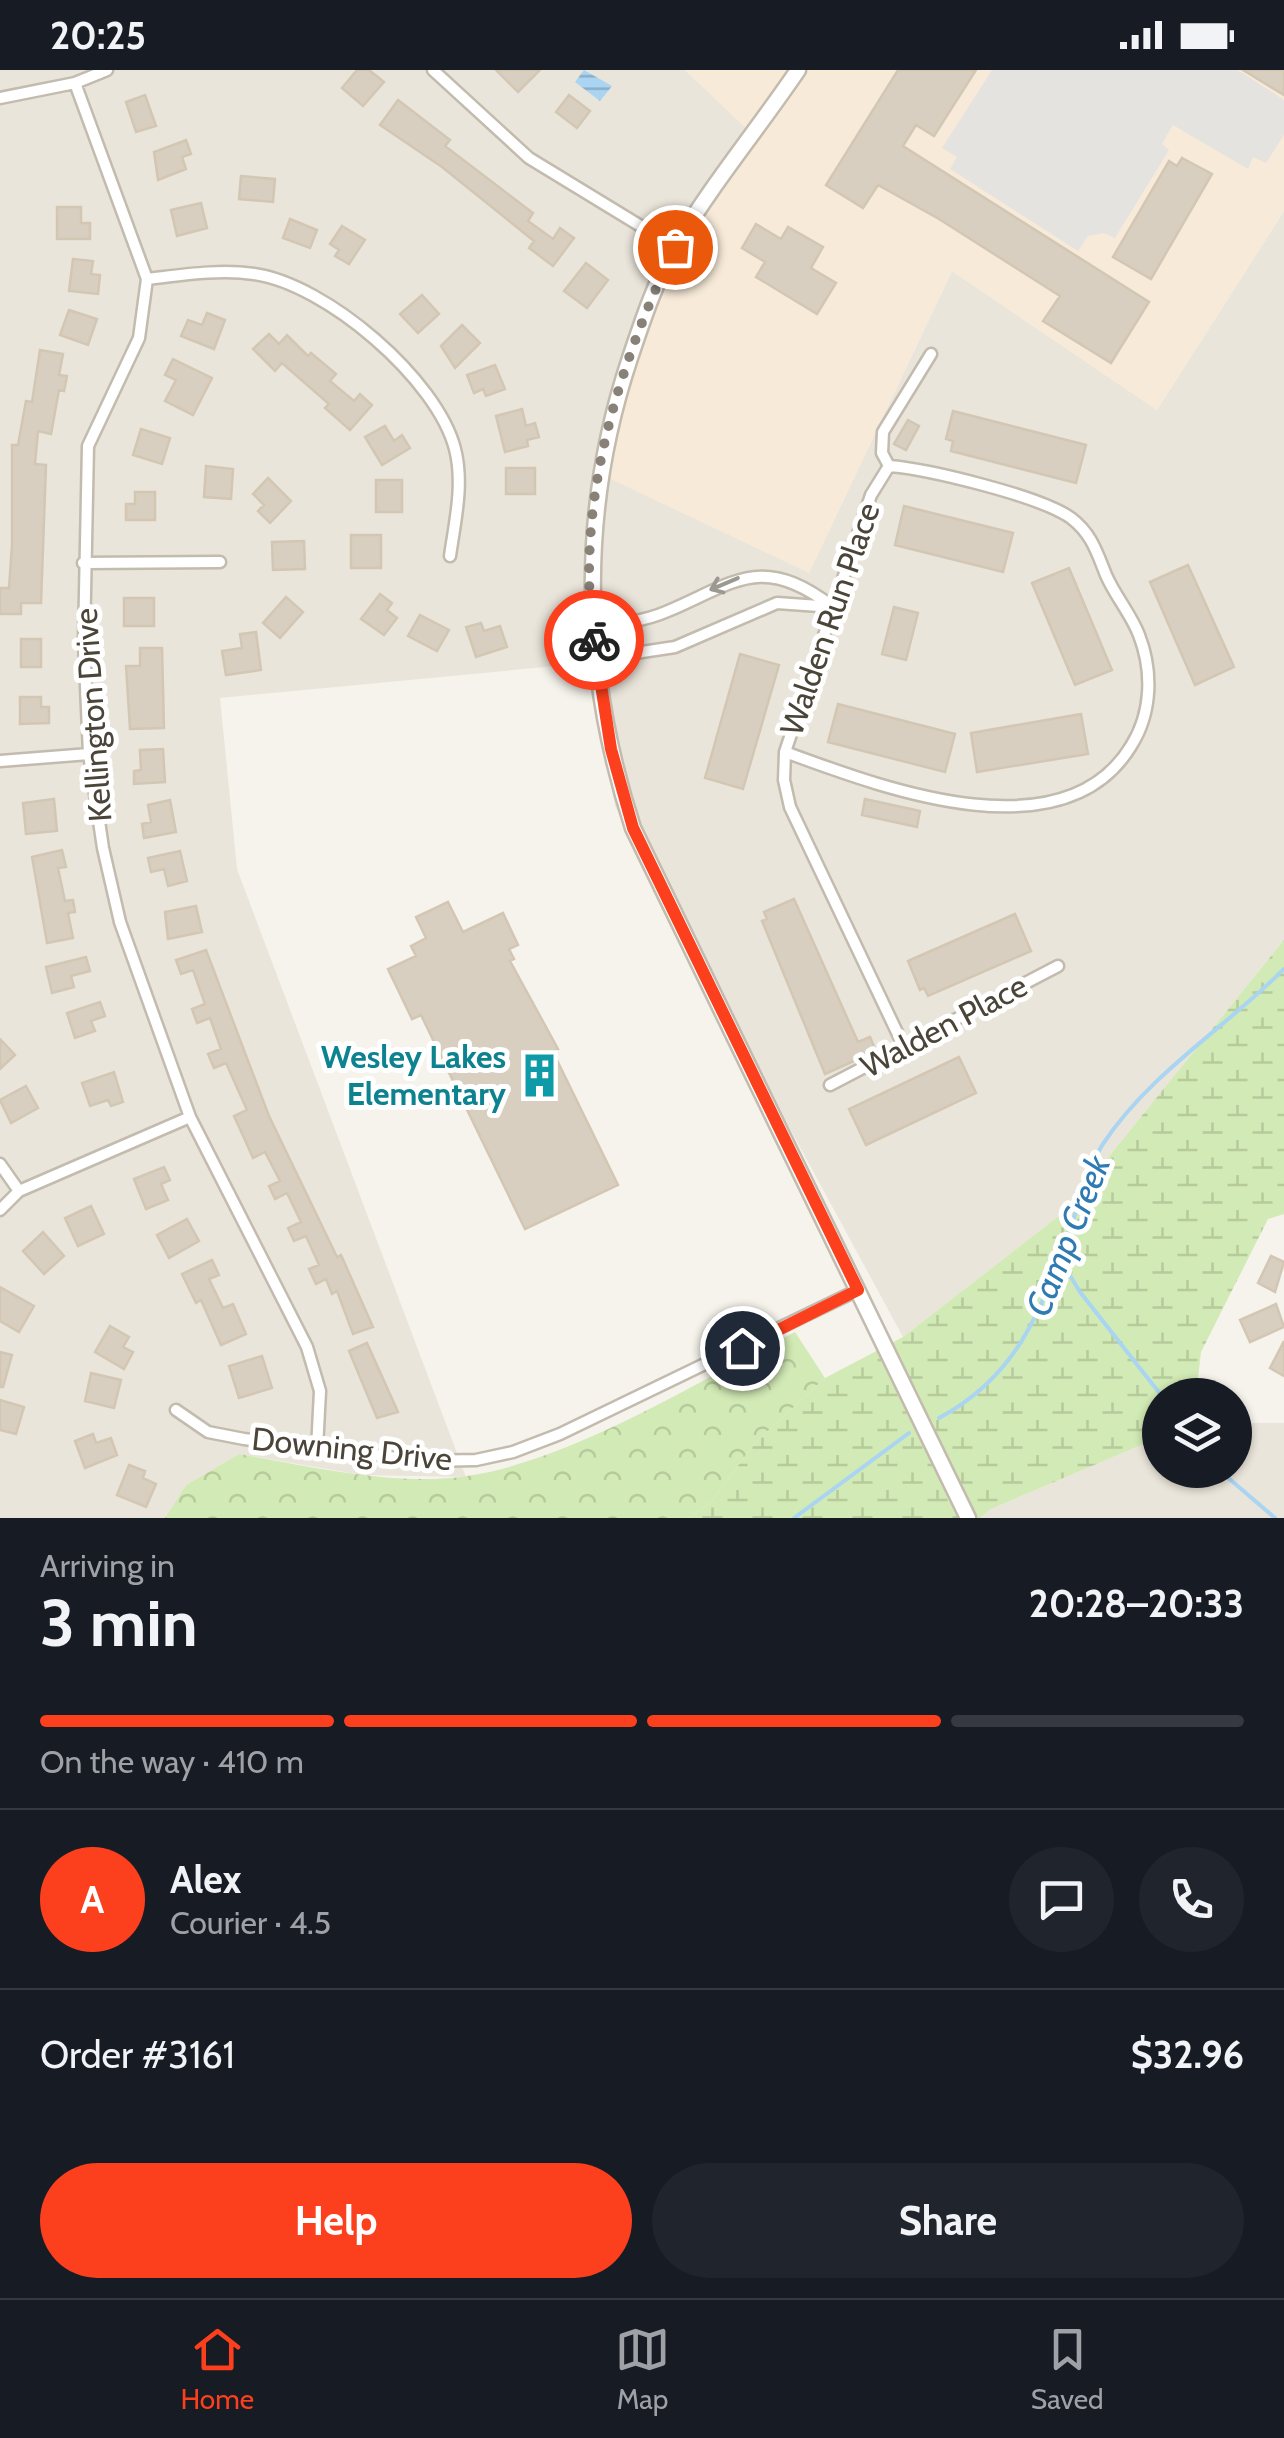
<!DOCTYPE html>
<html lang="en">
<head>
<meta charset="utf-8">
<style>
	body { margin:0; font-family:Cabin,sans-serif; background:#20242c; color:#f1f3f6; height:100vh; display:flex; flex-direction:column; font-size:38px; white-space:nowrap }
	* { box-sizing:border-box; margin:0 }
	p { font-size:32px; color:#9ea1a6 }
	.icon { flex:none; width:55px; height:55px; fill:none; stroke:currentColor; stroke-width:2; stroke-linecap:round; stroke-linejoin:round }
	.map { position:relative; height:1448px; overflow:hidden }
	.sheet { display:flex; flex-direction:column; background:#171b24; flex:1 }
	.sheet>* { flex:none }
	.fabs { position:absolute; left:1142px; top:1308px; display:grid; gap:20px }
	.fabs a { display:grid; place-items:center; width:110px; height:110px; border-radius:50%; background:#171b24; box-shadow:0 2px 8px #0004; font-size:50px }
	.pin { position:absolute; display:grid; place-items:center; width:85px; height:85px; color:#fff; margin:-42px; border:5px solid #fff; border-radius:50%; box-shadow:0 2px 10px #0007 }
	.courier { position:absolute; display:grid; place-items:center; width:100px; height:100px; margin:-50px; border:8px solid #fc3f1d; border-radius:50%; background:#fff; color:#222; box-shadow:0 2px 12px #0007 }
	.headline em { font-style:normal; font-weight:800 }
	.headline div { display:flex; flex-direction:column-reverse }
	.headline { display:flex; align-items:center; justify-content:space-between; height:170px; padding:0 40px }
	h1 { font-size:65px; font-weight:800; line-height:75px }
	.bar { display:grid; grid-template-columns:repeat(4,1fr); gap:15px 10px; align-content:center; height:120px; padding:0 40px }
	.bar i { height:12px; border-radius:8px; background:#363941 }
	.bar .current { background:#fc3f1d }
	.bar p { grid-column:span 4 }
	.line { display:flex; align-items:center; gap:25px; padding:0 40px; border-top:2px solid #363941 }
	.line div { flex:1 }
	.round { display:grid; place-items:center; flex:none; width:105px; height:105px; border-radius:52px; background:#20242c }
	.action { display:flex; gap:20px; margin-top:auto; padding:20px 40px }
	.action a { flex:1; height:115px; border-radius:60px; background:#fc3f1d; color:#fff; font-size:40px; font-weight:800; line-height:115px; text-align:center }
	.action a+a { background:#20242c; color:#f1f3f6 }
	.status { display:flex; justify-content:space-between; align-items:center; height:70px; padding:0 50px; background:#171b24; direction:ltr }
	.status svg { height:28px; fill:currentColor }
	.dock { display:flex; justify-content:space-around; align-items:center; height:140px; border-top:2px solid #363941; background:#171b24; font-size:28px; color:#9ea1a6 }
	.dock a { display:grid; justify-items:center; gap:5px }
	.dock .current { color:#fc3f1d }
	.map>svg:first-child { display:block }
	.residential { fill:#eae5da }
	.commercial { fill:#f7ead8 }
	.forest { fill:url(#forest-crowns) }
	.wetland { fill:url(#wetland-marsh) }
	.parking { fill:#e5e3e0 }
	.water { fill:url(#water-rules) }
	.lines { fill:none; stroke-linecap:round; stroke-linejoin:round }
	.stream { stroke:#a9d4f2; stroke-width:4 }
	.building { fill:#d8cfc1; stroke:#d3c7b4; stroke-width:2.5 }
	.minor-casing { stroke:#c2bbae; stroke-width:15 }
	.tertiary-casing { stroke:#c2bbae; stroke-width:19 }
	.minor { stroke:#fff; stroke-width:10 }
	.tertiary { stroke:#fff; stroke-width:14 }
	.oneway { stroke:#9c9892 }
	.done { stroke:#878178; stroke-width:10; stroke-dasharray:0 18 }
	.route { stroke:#fc3f1d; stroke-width:12 }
	.labels { text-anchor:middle; stroke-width:10; stroke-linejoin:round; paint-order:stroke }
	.street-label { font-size:32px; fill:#4b4439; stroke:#fff }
	.culture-label { font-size:32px; font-weight:bold; fill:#0d838f; stroke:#fff; text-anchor:end }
	.water-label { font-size:35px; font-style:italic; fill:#2e7ab2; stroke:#fff }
</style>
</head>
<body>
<div class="status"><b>20:25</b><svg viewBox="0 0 49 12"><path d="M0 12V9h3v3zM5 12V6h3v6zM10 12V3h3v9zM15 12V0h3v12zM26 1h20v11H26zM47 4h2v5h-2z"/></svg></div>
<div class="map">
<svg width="1284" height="1448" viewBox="0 0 1284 1448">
	<defs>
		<pattern id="forest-crowns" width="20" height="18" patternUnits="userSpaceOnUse" patternTransform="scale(2.5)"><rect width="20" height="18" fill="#d2eab5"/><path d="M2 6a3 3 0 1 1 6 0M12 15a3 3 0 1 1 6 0" fill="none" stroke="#b6ca9c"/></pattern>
		<pattern id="wetland-marsh" width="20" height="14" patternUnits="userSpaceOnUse" patternTransform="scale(2.5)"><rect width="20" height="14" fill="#d2eab5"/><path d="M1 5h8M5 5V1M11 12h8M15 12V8" fill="none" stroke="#b6ca9c"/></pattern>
		<pattern id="water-rules" width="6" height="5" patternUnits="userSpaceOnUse" patternTransform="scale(2.5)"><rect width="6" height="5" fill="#a9d4f2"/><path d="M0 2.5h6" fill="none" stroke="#8caec5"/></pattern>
	</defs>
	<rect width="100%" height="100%" fill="#f6f3ec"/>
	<path class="residential" d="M0 0H685L760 70 809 503 952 201 1157 340 1284 141V870L1064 1142 903 1267 615 736 598 592 220 628 237 799 466 1407 362 1405 239 1384 186 1415 165 1448H0Z
		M1235 1353H1284V1448H980L991 1439 1160 1367V1400H1235Z"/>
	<path class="commercial" d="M685 0H1284V141L1157 340 952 201 809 503 600 404 669 179 759 71Z"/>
	<path class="forest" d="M795 1262 825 1308 754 1374 712 1431 689 1448H165L186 1415 239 1384C307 1396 397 1417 467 1406 574 1390 698 1311 795 1262Z"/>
	<path class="wetland" d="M1284 870V1144L1268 1149 1201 1282 1196 1325H1160V1367L991 1439 980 1448H689L712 1431 754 1374 825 1308 903 1267 1064 1142Z"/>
	<path class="parking" d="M992 0H1238L1284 30V65L1266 93 1253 87 1248 99 1173 55 1162 74 1169 80 1115 168 1104 163 1088 166 1078 181 950 99 957 87 942 78Z"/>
	<path class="water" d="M584 0 612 16 600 31 575 12Z"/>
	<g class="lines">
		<path class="stream" d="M1060 1189 1080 1222 1161 1325
			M939 1348C1030 1299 1046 1221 1080 1131 1087 1113 1092 1090 1103 1074 1149 1004 1225 958 1284 899
			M1219 1400 1275 1448
			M794 1448 909 1363"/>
	</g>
	<path class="building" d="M357 0H369L384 12 363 36 342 18Z
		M496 0H540L518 22Z
		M898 0H976L934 66 916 55 903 76 1149 232 1111 293 1043 251 1060 226 939 149 878 115 863 138 826 115Z
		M1243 0H1284V25Z
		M145 25 156 56 136 62 126 32Z
		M569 25 590 41 577 58 556 42Z
		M398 30 450 70 445 76 533 143 528 151 553 169 560 158 574 168 553 196 529 178 534 171 442 97 380 55Z
		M186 70 191 84 182 87 186 99 158 110 154 82Z
		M1182 88 1212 104 1151 209 1113 187 1169 91 1177 96Z
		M241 106 275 109 273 132 239 129Z
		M201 133 207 158 177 166 171 140Z
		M57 137H81V153H90V169H57Z
		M290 149 317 160 310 178 283 168Z
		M756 154 781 169 788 157 823 177 811 198 836 213 817 244 756 207 765 192 742 178Z
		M342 156 365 170 349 194 335 186 339 180 330 174Z
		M73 189 93 191 91 204 100 205 98 224 69 221Z
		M586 193 608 210 587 238 564 221Z
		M422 225 439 244 418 263 400 244Z
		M69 240 97 249 88 275 60 265Z
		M207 243 225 250 214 279 181 266 188 250 202 255Z
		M462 255 480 273 455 298 441 276Z
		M269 264 279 274 287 265 308 286 311 283 336 304 330 311 354 331 360 324 372 335 350 360 325 338 329 334 282 293 275 301 253 279Z
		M40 280 63 284 59 305 67 306 64 321 59 320 51 364 38 361 35 394 46 395 41 533H21V544H0V518H9L12 475V375H18L26 331 32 332Z
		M173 289 212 308 193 345 165 331 176 310 165 305Z
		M495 295 505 319 486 326 483 319 474 323 467 305Z
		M522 339 526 356 535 353 539 367 527 370 528 376 505 382 496 346Z
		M953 341 1086 375 1076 413 951 381 953 371 946 369Z
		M908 350 919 356 906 380 894 374Z
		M385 356 394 371 402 365 410 378 382 395 365 367Z
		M141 359 170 368 162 394 133 385Z
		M206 396 233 399 231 429 204 427Z
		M506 398H535V424H506Z
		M268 408 291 431 270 453 258 441 264 435 253 424Z
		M376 410H402V442H376Z
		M135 422H155V450H126V434H135Z
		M904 436 1013 463 1003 502 895 475Z
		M351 465H381V498H351Z
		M304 471 305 499 273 500 272 472Z
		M1188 495 1234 597 1195 615 1150 512Z
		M1069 498 1112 600 1075 615 1032 513Z
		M380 524 392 533 387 540 397 548 384 565 361 549Z
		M286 527 303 542 280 568 263 553Z
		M124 528H154V556H124Z
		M894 537 918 543 906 590 882 584Z
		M420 545 449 560 437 581 408 566Z
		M481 553 484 561 500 556 507 577 476 587 466 557Z
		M256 562 261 600 226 605 222 581 242 578 240 564Z
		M21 569H41V597H21Z
		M140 578H162L164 658 130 659 126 596H140Z
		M740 584 779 595 743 719 705 708Z
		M20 627H41V637H49V653L20 654Z
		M838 634 955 664 945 702 828 672Z
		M1081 644 1088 684 977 702 971 663Z
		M163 679 165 712 134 714V701L141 700 140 680Z
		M54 729 57 761 26 764 23 733Z
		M865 729 920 741 917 757 862 745Z
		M170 730 176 762 144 768 142 754 151 752 148 735Z
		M62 780 66 797 58 798 65 831 73 830 75 842 68 843 73 868 47 873 32 787Z
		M180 781 187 811 168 816 164 799 151 802 148 788Z
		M794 829 858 972 870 967 876 981 825 1004 762 851 767 849 764 842Z
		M448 832 463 862 503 843 518 875 509 879 514 889 510 891 558 979 553 982 618 1115 525 1159 421 945 412 949 388 899 416 886 411 876 426 868 416 847Z
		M196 836 202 862 168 869 165 842Z
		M1015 844 1031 881 928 926 924 918 920 920 908 891Z
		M206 880 269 1046 337 1187 341 1185 373 1257 353 1264 337 1221 332 1224 326 1209 316 1214 309 1199 319 1195 306 1166 294 1171 288 1158 301 1152 287 1123 275 1129 269 1116 280 1111 265 1082 253 1088 245 1070 234 1046 247 1040 226 993 214 998 208 984 221 979 210 948 197 953 192 939 205 934 193 900 181 904 176 890Z
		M86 887 90 901 71 906 74 917 52 923 46 897Z
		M100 932 105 946 91 951 95 961 75 968 67 943Z
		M0 969 15 985 0 999Z
		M959 987 976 1023 866 1075 849 1039Z
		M114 1002 123 1032 111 1036 108 1030 90 1036 82 1013Z
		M26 1016 38 1038 11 1053 0 1030Z
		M164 1097 170 1110 161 1114 168 1130 146 1139 134 1109Z
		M91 1136 104 1164 78 1176 65 1148Z
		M187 1149 199 1171 169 1188 157 1165Z
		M43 1162 64 1186 44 1204 23 1181Z
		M1271 1186 1284 1192 1275 1222 1258 1213Z
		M212 1190 219 1205 209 1209 223 1238 233 1234 246 1264 221 1275 201 1230 196 1233 182 1204Z
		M0 1217 34 1236 19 1262 0 1251Z
		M1276 1234 1284 1257 1250 1272 1240 1250Z
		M110 1256 129 1267 123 1277 133 1282 124 1299 95 1282Z
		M1284 1271V1306L1270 1298Z
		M367 1273 398 1342 377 1348 349 1281Z
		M0 1282 12 1285 3 1317H0Z
		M262 1286 272 1318 239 1328 229 1296Z
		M91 1303 121 1310 114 1338 85 1331Z
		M0 1330 24 1337 16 1364 0 1360Z
		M93 1364 96 1373 111 1368 117 1385 85 1398 75 1371Z
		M129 1395 145 1401 143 1408 156 1414 146 1437 117 1425Z"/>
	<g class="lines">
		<defs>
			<path id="minor" d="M433 0 529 88 675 177
				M75 13 147 209 139 268 88 376 84 571 89 684 103 778 120 852 190 1047 307 1277 320 1321 317 1379
				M0 28 75 13 107 0
				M147 209C182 205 219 199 254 204 326 214 437 309 455 379 464 414 455 451 450 486
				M889 396 871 425 785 682 784 710 790 737 904 977
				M889 396 882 383 883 362 931 284
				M83 493 220 492
				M592 556C618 554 643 552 668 541 736 512 762 483 833 537
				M596 589 675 577 777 533 833 537
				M785 682C878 716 1063 788 1131 676 1152 643 1153 601 1139 565 1131 544 1115 526 1106 505 1097 483 1092 464 1071 448 1040 426 928 399 889 396
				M0 691 89 684
				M830 1015 1058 896
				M0 1094 19 1121
				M0 1140 19 1121 190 1047
				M176 1340 208 1362 244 1369 422 1391 476 1390 513 1382 560 1364 858 1220"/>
			<path id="tertiary" d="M798 0C758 59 712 114 676 175 656 210 643 249 630 288 578 444 582 601 633 758L968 1448"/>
		</defs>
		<use href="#minor" class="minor-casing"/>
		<use href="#tertiary" class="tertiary-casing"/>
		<use href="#minor" class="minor"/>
		<use href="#tertiary" class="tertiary"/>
	</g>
	<defs><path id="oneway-shaft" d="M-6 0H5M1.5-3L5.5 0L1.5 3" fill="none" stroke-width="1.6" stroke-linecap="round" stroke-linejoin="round" transform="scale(2.5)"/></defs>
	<use class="oneway" href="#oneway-shaft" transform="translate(724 514) rotate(157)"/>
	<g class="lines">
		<path class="done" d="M594 570C574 436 618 296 675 177"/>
		<path class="route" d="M594 570 611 679 633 758 858 1220 742 1278"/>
	</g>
	<defs>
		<symbol id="building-bare" viewBox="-9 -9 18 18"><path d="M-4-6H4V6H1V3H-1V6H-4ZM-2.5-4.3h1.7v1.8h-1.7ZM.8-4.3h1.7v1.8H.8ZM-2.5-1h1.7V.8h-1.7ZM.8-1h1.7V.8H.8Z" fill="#0f9aa8" stroke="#fff" stroke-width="2.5" paint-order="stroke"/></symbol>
	</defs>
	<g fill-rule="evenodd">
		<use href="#building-bare" x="508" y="974" width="63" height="63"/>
	</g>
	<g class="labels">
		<g class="street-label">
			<text transform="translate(830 549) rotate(-71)" y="11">Walden Run Place</text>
			<text transform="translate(93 645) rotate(-94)" y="11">Kellington Drive</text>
			<text transform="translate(944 956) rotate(-28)" y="11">Walden Place</text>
			<text transform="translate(352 1379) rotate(6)" y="11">Downing Drive</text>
		</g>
		<g class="culture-label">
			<text x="506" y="998">Wesley Lakes<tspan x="506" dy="37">Elementary</tspan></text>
		</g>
		<g class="water-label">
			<text transform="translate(1068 1166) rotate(-68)" y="12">Camp Creek</text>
		</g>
	</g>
</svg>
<div class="fabs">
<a><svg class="icon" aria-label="layers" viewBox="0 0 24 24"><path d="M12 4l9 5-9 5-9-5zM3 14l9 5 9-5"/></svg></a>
</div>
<div class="pin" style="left:675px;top:177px;background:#ea580c"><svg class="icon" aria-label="bag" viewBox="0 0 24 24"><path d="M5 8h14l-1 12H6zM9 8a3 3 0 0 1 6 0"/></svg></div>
<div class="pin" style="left:742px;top:1278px;background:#1f2937"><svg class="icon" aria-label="home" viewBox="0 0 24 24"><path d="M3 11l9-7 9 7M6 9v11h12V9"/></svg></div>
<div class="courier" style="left:594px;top:570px"><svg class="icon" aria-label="bike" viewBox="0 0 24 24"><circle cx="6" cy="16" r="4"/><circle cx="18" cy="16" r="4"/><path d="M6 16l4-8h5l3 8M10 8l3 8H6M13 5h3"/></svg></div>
</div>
<section class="sheet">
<div class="headline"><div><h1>3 min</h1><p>Arriving in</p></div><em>20:28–20:33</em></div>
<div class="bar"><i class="current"></i><i class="current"></i><i class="current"></i><i></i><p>On the way · 410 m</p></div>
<div class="line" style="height:180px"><b class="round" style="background:#fc3f1d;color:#fff">A</b><div><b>Alex</b><p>Courier · 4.5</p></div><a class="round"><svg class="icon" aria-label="chat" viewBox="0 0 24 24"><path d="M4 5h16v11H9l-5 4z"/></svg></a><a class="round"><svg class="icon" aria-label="phone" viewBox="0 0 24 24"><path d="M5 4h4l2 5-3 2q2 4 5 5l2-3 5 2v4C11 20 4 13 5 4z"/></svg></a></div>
<div class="line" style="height:130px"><div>Order #3161</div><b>$32.96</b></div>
<div class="action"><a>Help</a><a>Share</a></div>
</section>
<nav class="dock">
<a class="current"><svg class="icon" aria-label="home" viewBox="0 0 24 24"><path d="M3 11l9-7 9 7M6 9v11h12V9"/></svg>Home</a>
<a><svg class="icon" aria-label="map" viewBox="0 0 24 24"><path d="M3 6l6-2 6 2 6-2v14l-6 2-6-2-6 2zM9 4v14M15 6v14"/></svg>Map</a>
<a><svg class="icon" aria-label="saved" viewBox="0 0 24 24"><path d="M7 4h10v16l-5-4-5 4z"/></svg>Saved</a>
</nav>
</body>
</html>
